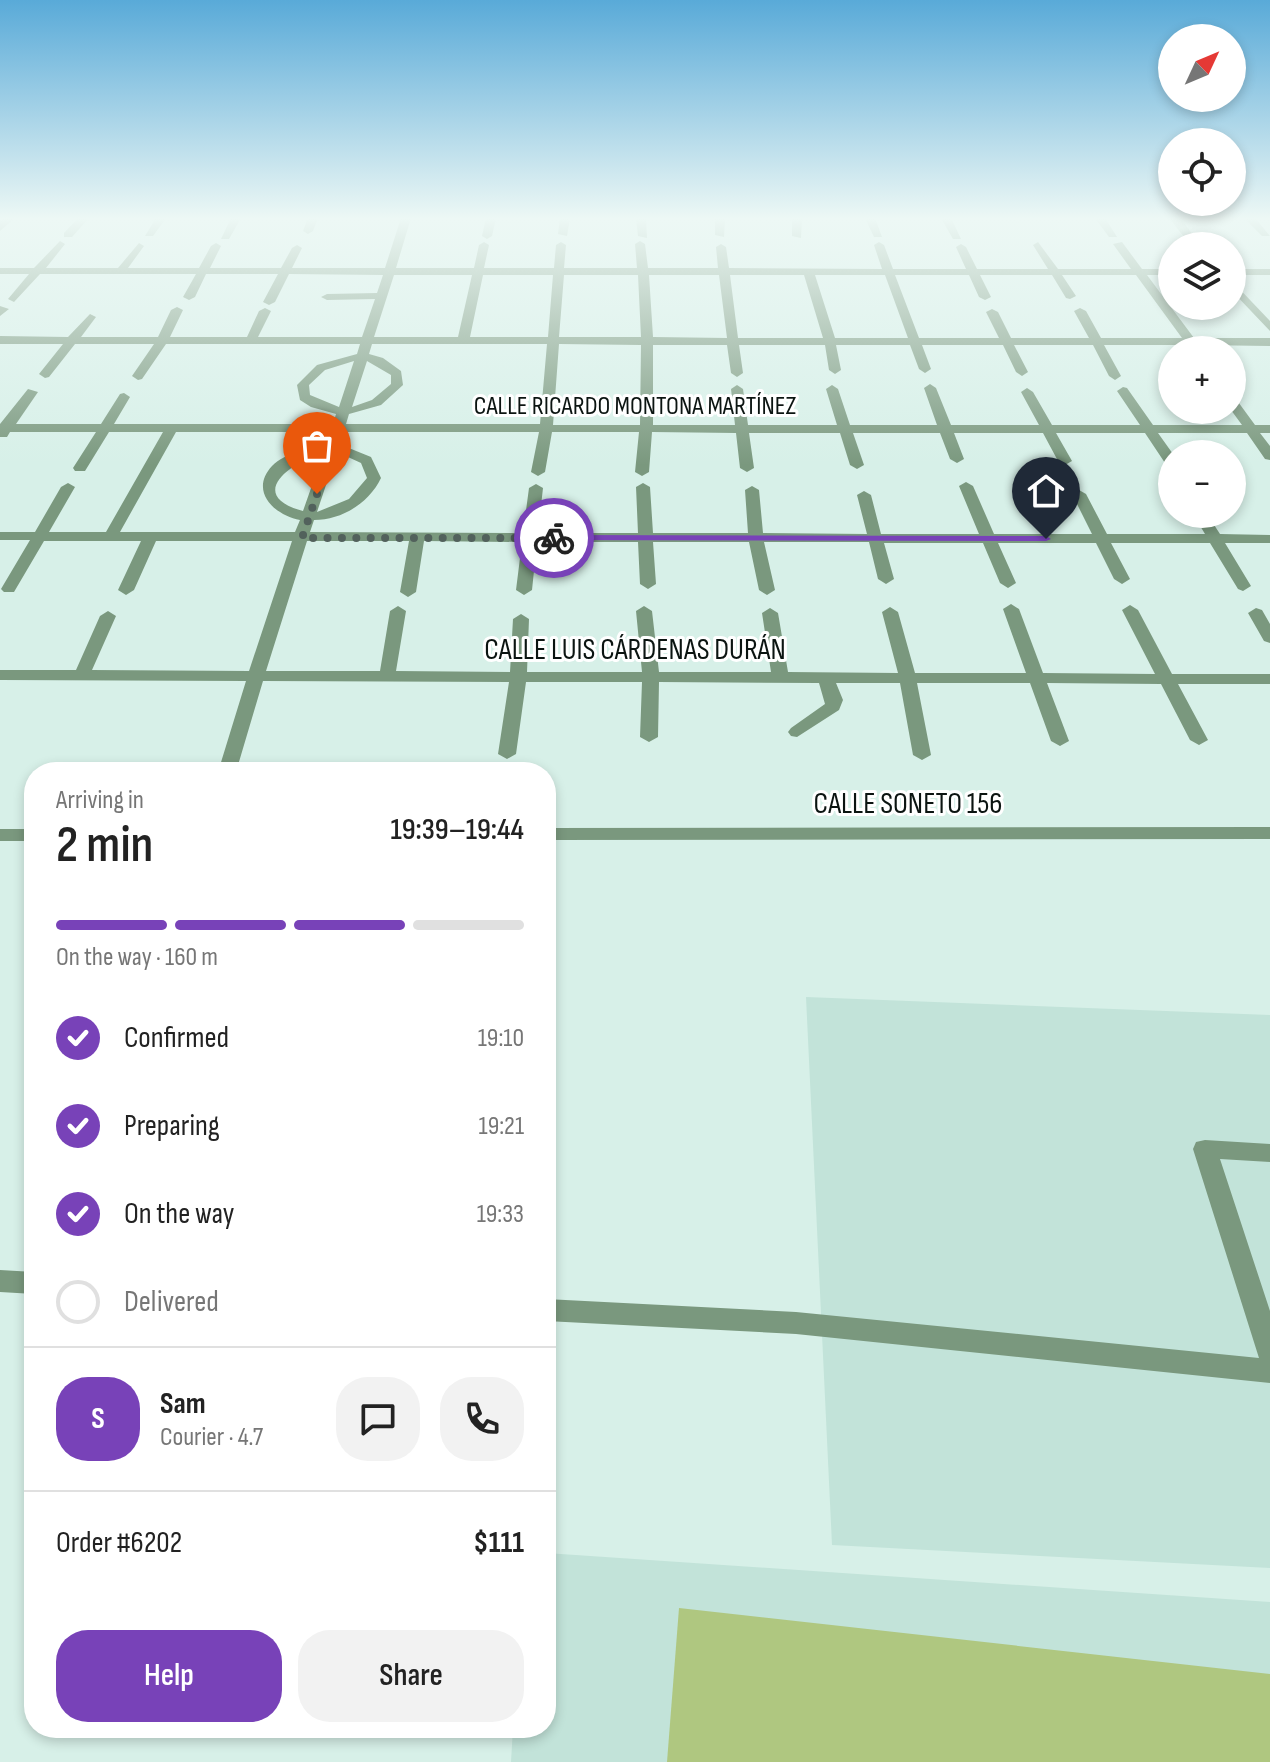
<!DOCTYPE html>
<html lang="en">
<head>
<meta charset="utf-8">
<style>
	body { margin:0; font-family:"Sofia Sans Condensed",sans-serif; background:#f2f2f2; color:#222; height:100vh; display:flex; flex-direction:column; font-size:30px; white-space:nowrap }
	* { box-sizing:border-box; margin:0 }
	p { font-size:26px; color:#767676 }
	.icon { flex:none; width:44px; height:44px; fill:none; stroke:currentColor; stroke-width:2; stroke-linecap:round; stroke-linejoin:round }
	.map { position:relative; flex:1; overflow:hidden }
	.sheet { position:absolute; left:24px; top:762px; width:532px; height:976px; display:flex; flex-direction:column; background:#fff; border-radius:32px; box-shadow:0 4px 12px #0003 }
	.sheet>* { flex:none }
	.needle { width:52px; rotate:46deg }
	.fabs { position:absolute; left:1158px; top:24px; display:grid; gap:16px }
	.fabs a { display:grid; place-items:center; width:88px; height:88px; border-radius:50%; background:#fff; box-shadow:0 4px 12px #0003; font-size:40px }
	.pin { position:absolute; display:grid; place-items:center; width:68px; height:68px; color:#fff; margin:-82px -34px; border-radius:50% 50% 50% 0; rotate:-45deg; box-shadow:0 0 8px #0007 }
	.pin .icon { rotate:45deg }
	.courier { position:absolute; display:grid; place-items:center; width:80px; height:80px; margin:-40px; border:6px solid #7842b8; border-radius:50%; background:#fff; color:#222; box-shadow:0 2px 10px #0007 }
	.head em { font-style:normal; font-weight:600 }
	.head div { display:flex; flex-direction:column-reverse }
	.head { display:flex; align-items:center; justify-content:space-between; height:136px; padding:0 32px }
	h1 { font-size:52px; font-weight:600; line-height:60px }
	.bar { display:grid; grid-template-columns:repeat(4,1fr); gap:12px 8px; align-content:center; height:96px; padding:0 32px }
	.bar i { height:10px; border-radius:6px; background:#e0e0e0 }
	.bar .on { background:#7842b8 }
	.bar p { grid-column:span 4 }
	.line { display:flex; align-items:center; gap:20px; padding:0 32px; border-top:2px solid #e0e0e0 }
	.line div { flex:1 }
	.round { display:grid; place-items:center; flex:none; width:84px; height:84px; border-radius:32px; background:#f2f2f2 }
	ol { padding:0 32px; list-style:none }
	li { display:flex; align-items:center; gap:24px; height:88px }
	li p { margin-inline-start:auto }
	li .icon { padding:8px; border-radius:50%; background:#7842b8; color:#fff; stroke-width:4 }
	li:last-child { color:#767676 }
	li i { width:44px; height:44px; border:4px solid #e0e0e0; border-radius:50% }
	.button { display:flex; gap:16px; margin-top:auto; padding:16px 32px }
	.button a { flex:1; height:92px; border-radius:32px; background:#7842b8; color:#fff; font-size:32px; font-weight:600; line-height:92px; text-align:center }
	.button a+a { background:#f2f2f2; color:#222 }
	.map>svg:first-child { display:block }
	.built { fill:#c2e3d9 }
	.green { fill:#afc780 }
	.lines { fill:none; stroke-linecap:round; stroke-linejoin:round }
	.minor { fill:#7a987e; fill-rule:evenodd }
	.route { fill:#7842b8 }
	.done { stroke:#52615c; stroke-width:8; stroke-dasharray:0 14.4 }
	.labels { text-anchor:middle; stroke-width:6; stroke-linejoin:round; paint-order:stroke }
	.far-street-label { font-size:26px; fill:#0b1411; stroke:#fff }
	.street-label { font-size:30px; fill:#0b1411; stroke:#fff }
</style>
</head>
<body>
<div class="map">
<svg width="1270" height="1762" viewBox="0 0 1270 1762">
	<rect width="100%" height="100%" fill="#d7f0e8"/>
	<path class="built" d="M806 997 1270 1015V1568L832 1545Z
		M546 1553 1270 1602V1762H511L513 1728H546Z"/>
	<path class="green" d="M679 1608 1270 1674V1762H667Z"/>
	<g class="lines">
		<path class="minor" d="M4 218H15L0 231V222Z
			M78 218H89L72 237H64V233Z
			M156 218H166L153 236H145Z
			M231 218H241L229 239H221Z
			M308 218H318L313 231 308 234 303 231Z
			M401 218H411L396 268H474L479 245 484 242 489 245 484 268H554L556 245 561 242 566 245 564 268H637L635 244 640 241 645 244 648 268H718L716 247 721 244 726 247 729 268 882 269 874 245 879 242 884 245 893 269H966L956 247 961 244 966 247 977 269H1048L1033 245 1038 242 1058 269H1131L1113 244 1122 242 1142 269H1172V275H1147L1194 338H1270V346L1200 345 1203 350H1191L1188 345H1104L1121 376 1115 380 1109 376 1093 345H1014L1028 372 1022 376 1016 372 1003 345H922L931 369 925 373 919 369 910 345H836L841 370 835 374 829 370 825 345H739L743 373 737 377 731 373 727 345H653V425H735L731 389 737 385 743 389 748 425H837L826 389 832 385 838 389 850 425H937L924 388 930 384 936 388 951 425H1039L1021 392 1027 388 1033 392 1052 425H1140L1117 391 1123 387 1127 388 1153 425H1242L1231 410 1232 398 1236 399 1255 425H1270V433H1260L1270 446V460L1265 459 1247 433H1158L1173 454 1172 467 1167 466 1145 433H1056L1072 461 1065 465 1058 461 1043 433H954L964 459 957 463 950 459 940 433H853L864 465 857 469 850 465 840 433H749L754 468 747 472 740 468 736 433 652 432 649 472 642 476 635 472 639 432H552L545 472 538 476 531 472 539 432H343L339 444 371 457 381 478C369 503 342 520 314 520L310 532 523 533 529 488 536 484 543 488 538 533H638L636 487 643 483 650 487 653 533H748L745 490 752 486 759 490 763 533 867 534 857 495 864 491 871 495 881 534H979L959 486 966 482 973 486 994 534H1092L1072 494 1079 490 1086 494 1107 534H1205L1193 514H1207L1220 534 1270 535V543H1225L1251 586 1243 591 1238 589 1210 543H1111L1130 579 1122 584 1114 579 1096 543H998L1016 583 1008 588 1000 583 983 543H884L894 579 886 584 878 579 869 542H764L775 590 767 595 759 590 749 542H653L656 584 648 589 640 584 638 542H537L532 590 524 595 516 590 522 542 424 541 416 592 408 597 400 592 409 541H307L266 671H380L390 611 398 606 406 611 396 671 510 672 513 619 521 614 529 619 527 672H642L636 611 644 606 652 611 659 672H771L762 613 770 608 778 613 788 672 898 673 882 612 890 607 898 612 915 673H1026L1003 609 1011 604 1019 609 1043 673 1155 674 1122 610 1130 605 1138 610 1172 674H1270V684H1178L1208 740 1199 745 1190 740 1161 684 1047 683 1069 741 1060 746 1051 741 1030 683H917L931 755 922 760 913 755 900 683H836L843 700 839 710 797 737 791 736 788 732 791 728 825 704 819 683 659 682 658 737 649 742 640 737 642 682H526L516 754 507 759 498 754 509 682 263 681 236 772H218L246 681 0 680V670H76L100 616 108 611 116 616 92 670 249 671 292 541H156L134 590 126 595 118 590 141 541H44L14 592H4L1 589 30 540H0V532H35L61 487 68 483 75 487 49 532H106L163 432H109L85 471H75L73 468 96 432H10L7 437H0V424L28 389 38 392 16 424H101L120 394 124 393 130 397 114 424H333L336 414 311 407 300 400 297 385 317 365 357 354 360 344H166L142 379 138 380 132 376 154 344H75L49 377 45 378 39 374 63 344H0V336L68 337 90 314 96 317 81 337H158L171 310 177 307 183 310 170 337H247L259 311 265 308 271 311 258 337H362L375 299 327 300 321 297 327 294 377 293 383 275 289 274 275 302 269 305 263 302 278 274H206L195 297 189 300 183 297 196 274H40L14 302 8 299 29 274H0V268H34L60 241 65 244 46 268H118L139 243 144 246 128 268H199L211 246 216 243 221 246 210 268H281L292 248 297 245 302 248 292 268H385ZM394 275H472L458 337H374ZM483 275H553L548 337H470ZM564 275H638L641 337H559ZM649 275H719L727 338 653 337ZM730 275H804L823 338H738ZM815 275H885L908 338H835ZM895 275H969L979 297 985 300 991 297 980 275H1052L1066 298 1070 299 1076 296 1062 275H1136L1182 338H1101L1086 311 1080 308 1074 311 1089 338H1011L998 312 992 309 986 312 999 338H919ZM372 344H547L540 424H346L349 414 381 405 403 385 401 371 383 358 369 354ZM559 344 641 345 640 425H553ZM354 361 339 407 310 395 309 385 325 370ZM367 361 391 375V384L372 400 352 407ZM176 432H330L326 445C308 449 286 452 272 466 249 491 274 515 300 520L295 532H120ZM337 452 361 463 367 478 349 499 317 512ZM323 454 303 511C246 496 289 462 323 454Z
			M486 218H496L492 236 487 239 482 236Z
			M560 218H570L567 236 558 234Z
			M636 218H646L647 238 638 236Z
			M715 218H725L724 237 715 235Z
			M792 218H802L801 238 792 236Z
			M865 218H875L882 237H874Z
			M941 218H951L961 239H953Z
			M1095 218H1105L1117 237H1109Z
			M1169 218H1180L1194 236 1193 238H1185Z
			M1244 218H1255L1270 236H1262Z
			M1232 269H1270V275H1232Z
			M1232 281 1270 321V331L1232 291Z
			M0 306 9 309 0 316Z
			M1256 608 1262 610 1270 624V643L1264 641 1248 613Z
			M1270 827V839L546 840V828Z
			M0 829H34V841H0Z
			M1205 1140 1270 1144V1162L1220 1159 1270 1311V1383L796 1334 546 1321V1299L796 1312 1259 1358 1193 1149 1196 1142Z
			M0 1270 34 1272V1294L0 1292Z"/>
	</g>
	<linearGradient id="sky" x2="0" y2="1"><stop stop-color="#59aad8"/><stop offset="0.47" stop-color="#edf8f5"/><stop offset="1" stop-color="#edf8f5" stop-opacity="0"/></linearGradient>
	<rect width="1270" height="465" fill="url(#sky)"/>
	<path class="route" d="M554 535 1046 536 1051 539 1046 541 551 540Z"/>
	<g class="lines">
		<path class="done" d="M317 494 302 538H554"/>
	</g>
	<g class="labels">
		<g class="far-street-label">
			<text x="635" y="414">CALLE RICARDO MONTONA MARTÍNEZ</text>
		</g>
		<g class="street-label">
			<text x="635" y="659">CALLE LUIS CÁRDENAS DURÁN</text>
			<text x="908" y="813">CALLE SONETO 156</text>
		</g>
	</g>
</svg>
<div class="fabs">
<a><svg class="needle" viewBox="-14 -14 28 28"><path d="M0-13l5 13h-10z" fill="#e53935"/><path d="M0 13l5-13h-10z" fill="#767676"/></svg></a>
<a><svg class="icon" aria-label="locate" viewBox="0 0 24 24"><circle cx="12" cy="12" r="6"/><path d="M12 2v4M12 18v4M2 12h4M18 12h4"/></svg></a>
<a><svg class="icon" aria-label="layers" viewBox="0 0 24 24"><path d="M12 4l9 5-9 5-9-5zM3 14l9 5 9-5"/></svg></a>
<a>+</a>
<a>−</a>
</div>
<div class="pin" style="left:317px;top:494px;background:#ea580c"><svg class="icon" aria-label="bag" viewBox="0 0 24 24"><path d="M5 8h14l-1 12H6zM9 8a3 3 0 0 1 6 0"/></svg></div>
<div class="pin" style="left:1046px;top:539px;background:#1f2937"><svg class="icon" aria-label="home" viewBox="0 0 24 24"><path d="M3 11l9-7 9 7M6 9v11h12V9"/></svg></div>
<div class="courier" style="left:554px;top:538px"><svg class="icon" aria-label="bike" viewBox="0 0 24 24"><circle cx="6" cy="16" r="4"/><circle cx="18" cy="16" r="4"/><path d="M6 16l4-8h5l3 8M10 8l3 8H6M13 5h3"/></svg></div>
<section class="sheet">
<div class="head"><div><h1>2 min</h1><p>Arriving in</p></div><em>19:39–19:44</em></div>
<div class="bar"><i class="on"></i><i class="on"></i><i class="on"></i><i></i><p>On the way · 160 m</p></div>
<ol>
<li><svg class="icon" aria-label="check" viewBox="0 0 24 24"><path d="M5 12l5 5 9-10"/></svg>Confirmed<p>19:10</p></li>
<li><svg class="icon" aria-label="check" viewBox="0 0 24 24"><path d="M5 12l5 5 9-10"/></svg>Preparing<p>19:21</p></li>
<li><svg class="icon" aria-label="check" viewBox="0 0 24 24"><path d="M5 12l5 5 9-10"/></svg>On the way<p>19:33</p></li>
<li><i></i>Delivered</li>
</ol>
<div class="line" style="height:144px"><b class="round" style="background:#7842b8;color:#fff">S</b><div><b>Sam</b><p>Courier · 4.7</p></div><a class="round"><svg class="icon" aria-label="chat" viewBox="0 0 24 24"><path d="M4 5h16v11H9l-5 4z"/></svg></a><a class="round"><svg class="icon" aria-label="phone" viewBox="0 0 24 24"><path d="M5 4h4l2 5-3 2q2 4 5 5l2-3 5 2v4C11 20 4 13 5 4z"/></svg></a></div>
<div class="line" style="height:104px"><div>Order #6202</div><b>$111</b></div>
<div class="button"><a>Help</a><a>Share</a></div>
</section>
</div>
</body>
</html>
